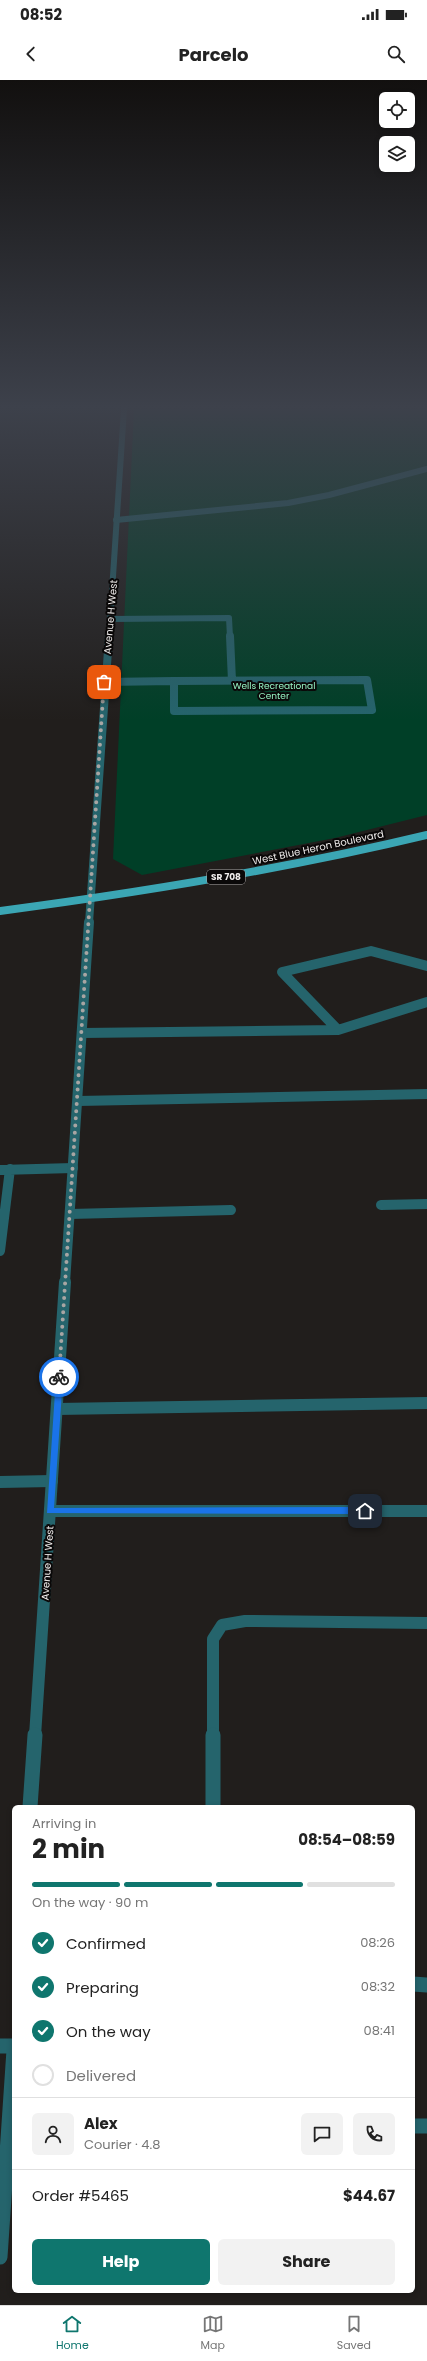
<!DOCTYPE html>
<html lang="en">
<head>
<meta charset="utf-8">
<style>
	body { margin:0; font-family:Poppins,sans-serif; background:#f2f2f2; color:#222; height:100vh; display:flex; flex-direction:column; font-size:15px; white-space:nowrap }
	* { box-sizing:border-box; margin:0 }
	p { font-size:13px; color:#767676 }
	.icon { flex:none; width:22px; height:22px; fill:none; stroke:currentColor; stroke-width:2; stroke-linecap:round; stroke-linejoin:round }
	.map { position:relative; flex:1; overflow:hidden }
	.sheet { position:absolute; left:12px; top:1725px; width:403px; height:488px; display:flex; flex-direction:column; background:#fff; border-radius:6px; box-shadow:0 2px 6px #0003 }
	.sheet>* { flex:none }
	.buttons { position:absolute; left:379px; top:12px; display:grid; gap:8px }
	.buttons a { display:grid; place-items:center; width:36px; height:36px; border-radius:6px; background:#fff; box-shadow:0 2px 6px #0003; font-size:20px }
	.pin { position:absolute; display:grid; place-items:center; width:34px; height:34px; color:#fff; margin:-17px; border-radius:8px; box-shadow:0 2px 6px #0006 }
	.courier { position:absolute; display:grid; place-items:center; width:40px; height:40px; margin:-20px; border:3px solid #1a73e8; border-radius:50%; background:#fff; color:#222; box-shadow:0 1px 5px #0007 }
	.headline em { font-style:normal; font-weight:700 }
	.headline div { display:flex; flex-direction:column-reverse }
	.headline { display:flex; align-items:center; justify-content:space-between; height:68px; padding:0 20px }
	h1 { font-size:26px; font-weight:700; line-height:30px }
	.bar { display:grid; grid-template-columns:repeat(4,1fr); gap:6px 4px; align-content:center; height:48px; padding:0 20px }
	.bar i { height:5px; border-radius:3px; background:#e0e0e0 }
	.bar .active { background:#0f766e }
	.bar p { grid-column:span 4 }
	.line { display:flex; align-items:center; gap:10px; padding:0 20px; border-top:1px solid #e0e0e0 }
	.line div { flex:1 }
	.round { display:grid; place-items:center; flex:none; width:42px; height:42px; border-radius:6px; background:#f2f2f2 }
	ol { padding:0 20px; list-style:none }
	li { display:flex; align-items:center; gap:12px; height:44px }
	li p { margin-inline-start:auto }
	li .icon { padding:4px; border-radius:50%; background:#0f766e; color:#fff; stroke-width:4 }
	li:last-child { color:#767676 }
	li i { width:22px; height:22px; border:2px solid #e0e0e0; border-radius:50% }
	.cta { display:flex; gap:8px; margin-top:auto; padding:8px 20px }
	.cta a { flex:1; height:46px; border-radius:6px; background:#0f766e; color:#fff; font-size:16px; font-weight:700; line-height:46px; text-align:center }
	.cta a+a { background:#f2f2f2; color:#222 }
	.status { display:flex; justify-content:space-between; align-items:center; height:28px; padding:0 20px; background:#fff; direction:ltr }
	.status svg { height:11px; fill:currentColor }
	header { display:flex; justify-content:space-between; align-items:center; height:52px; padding:0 20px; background:#fff; font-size:18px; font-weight:700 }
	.dock { display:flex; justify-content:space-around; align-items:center; height:56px; border-top:1px solid #e0e0e0; background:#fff; font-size:11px; color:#767676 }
	.dock a { display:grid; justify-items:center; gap:2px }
	.dock .active { color:#0f766e }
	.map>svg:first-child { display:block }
	.green { fill:#003f27 }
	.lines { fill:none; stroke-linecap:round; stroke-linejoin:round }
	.service-far4 { stroke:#25646c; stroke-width:6 }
	.service-far3 { stroke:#25646c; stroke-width:8 }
	.service-far2 { stroke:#25646c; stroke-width:10 }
	.service-far1 { stroke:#25646c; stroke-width:12 }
	.service { stroke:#25646c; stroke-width:15 }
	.minor-far4 { stroke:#25646c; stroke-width:6 }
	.minor-far3 { stroke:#25646c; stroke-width:8 }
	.minor-far2 { stroke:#25646c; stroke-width:10 }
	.minor-far1 { stroke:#25646c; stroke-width:12 }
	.minor { stroke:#25646c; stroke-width:15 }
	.primary { stroke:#3ba6b4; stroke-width:8 }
	.route { fill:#1a73e8 }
	.done { stroke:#a8a5a3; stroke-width:4; stroke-dasharray:0 7.2 }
	.labels { text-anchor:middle; stroke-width:4; stroke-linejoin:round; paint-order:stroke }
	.far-park-label { font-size:9px; fill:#96f4c4; stroke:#0a0808 }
	.shield { fill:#0a0808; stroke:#aba8a8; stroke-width:1 }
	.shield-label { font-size:9px; font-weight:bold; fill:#f0edec }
	.street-label { font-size:10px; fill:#f0edec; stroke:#0a0808 }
</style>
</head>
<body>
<div class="status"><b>08:52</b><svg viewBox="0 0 49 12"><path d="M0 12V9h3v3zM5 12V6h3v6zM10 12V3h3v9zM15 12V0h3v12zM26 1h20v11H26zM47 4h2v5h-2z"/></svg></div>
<header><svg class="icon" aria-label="back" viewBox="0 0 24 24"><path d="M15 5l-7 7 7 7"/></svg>Parcelo<svg class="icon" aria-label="search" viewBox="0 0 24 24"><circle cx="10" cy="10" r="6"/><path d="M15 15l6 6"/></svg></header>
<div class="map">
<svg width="427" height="2225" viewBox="0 0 427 2225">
	<rect width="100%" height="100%" fill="#211e1c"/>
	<path class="green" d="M134 329H427V735L335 758 142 795 113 779Z"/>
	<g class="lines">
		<path class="service-far4" d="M116 440 288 423 329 415 427 389
			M110 539 229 538 230 557"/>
		<path class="service-far3" d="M230 556 232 601
			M367 600 372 630 174 631V601Z
			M104 602 174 601"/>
		<path class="service-far2" d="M338 950 282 892 371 871 427 886
			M82 953 338 950 427 922
			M78 1021 427 1014
			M0 1090 73 1088
			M381 1125 427 1124
			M70 1134 231 1130
			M0 1171 10 1089"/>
		<path class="service-far1" d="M57 1329 427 1323
			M0 1402 52 1401
			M213 1656V1559L222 1545 245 1541 427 1543"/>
		<path class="service" d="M213 1655V1727
			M413 1904 427 1905
			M413 2046H427"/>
		<path class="minor-far4" d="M109 557 124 329"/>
		<path class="minor-far3" d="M89 843 109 556"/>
		<path class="minor-far2" d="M65 1203 89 842"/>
		<path class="minor-far1" d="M50 1431H427
			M35 1656 65 1202"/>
		<path class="minor" d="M30 1727 35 1655
			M0 1966H14
			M0 2177 14 1970"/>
		<path class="primary" d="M0 831C144 812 286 789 427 755"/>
	</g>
	<linearGradient id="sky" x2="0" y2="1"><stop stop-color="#12100f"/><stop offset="0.51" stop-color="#3d414b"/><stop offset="1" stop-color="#3d414b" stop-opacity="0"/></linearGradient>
	<rect width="427" height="641" fill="url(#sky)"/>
	<path class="route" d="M59 1294 63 1297 54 1428 365 1427 369 1431 365 1434 47 1433 56 1297Z"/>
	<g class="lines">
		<path class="done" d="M59 1297 104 602"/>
	</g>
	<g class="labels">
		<g class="far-park-label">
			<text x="274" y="609">Wells Recreational<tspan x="274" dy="10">Center</tspan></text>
		</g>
		<rect class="shield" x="207" y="790" width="38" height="14" rx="3"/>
		<g class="shield-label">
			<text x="226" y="800">SR 708</text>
		</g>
		<g class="street-label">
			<text transform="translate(110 537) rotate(-85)" y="4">Avenue H West</text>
			<text transform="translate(318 767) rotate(-12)" y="4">West Blue Heron Boulevard</text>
			<text transform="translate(47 1483) rotate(-86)" y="4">Avenue H West</text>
		</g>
	</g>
</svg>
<div class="buttons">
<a><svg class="icon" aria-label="locate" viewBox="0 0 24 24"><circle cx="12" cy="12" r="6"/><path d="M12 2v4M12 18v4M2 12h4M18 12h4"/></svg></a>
<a><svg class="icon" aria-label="layers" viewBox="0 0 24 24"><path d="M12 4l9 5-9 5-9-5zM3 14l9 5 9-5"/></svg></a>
</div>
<div class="pin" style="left:104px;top:602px;background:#ea580c"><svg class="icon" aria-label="bag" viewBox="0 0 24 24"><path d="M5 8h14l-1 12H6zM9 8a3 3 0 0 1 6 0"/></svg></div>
<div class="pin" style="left:365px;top:1431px;background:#1f2937"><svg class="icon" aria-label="home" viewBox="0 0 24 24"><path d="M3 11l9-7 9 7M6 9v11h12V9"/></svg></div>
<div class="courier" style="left:59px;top:1297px"><svg class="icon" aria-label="bike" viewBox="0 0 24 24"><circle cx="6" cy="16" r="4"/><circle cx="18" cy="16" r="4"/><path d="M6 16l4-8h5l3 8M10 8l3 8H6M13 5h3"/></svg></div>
<section class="sheet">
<div class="headline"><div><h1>2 min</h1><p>Arriving in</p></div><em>08:54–08:59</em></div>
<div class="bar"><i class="active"></i><i class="active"></i><i class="active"></i><i></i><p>On the way · 90 m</p></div>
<ol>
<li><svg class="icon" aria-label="check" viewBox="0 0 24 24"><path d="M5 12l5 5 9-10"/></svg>Confirmed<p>08:26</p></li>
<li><svg class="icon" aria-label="check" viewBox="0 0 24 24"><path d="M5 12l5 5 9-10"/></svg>Preparing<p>08:32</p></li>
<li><svg class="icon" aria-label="check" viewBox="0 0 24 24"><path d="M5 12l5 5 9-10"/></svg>On the way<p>08:41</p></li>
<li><i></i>Delivered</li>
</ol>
<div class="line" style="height:72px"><a class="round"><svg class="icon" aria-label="person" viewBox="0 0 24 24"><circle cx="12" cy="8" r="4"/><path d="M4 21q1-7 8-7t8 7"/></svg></a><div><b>Alex</b><p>Courier · 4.8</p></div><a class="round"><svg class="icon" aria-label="chat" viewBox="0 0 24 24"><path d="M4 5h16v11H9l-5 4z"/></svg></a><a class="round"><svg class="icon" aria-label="phone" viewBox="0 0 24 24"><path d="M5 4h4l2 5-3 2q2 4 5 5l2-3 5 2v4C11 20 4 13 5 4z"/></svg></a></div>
<div class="line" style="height:52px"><div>Order #5465</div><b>$44.67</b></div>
<div class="cta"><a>Help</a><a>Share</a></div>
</section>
</div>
<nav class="dock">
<a class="active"><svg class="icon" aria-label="home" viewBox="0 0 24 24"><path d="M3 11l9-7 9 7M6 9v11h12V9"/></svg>Home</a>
<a><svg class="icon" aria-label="map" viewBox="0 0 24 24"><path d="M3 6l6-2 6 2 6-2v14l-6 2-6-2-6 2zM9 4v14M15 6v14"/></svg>Map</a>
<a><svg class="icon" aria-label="saved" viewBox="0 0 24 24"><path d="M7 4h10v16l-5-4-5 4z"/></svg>Saved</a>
</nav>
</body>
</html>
